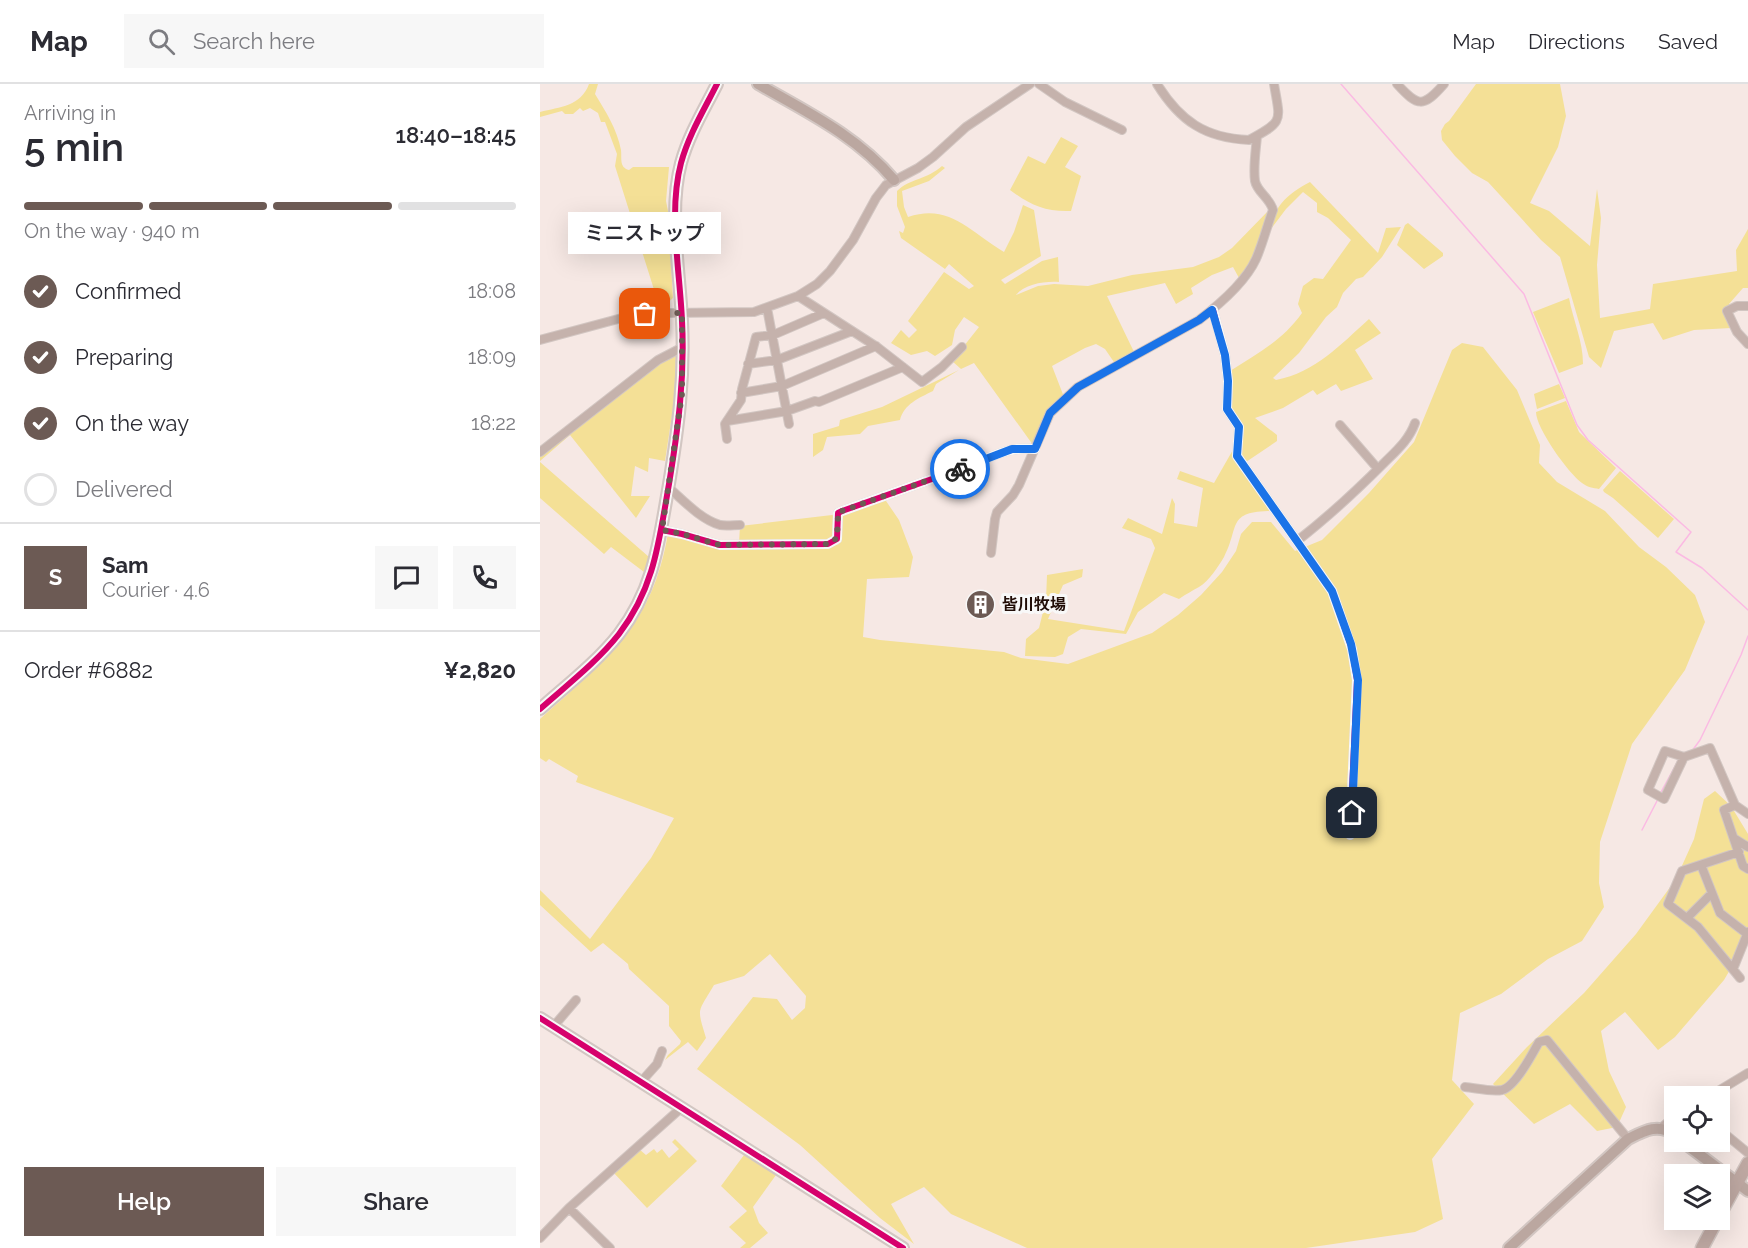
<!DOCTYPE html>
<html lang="en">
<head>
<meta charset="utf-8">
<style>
	body { margin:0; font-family:Raleway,"Noto Sans JP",sans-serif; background:#f7f7f7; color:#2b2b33; height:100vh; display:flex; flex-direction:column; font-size:22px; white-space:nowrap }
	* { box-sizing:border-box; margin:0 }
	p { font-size:20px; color:#7c7c81 }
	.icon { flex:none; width:33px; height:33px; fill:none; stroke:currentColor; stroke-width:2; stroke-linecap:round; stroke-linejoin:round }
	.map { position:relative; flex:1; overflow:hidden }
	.panel { display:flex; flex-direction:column; background:#fff; width:540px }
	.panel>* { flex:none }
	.tools { position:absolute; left:1124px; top:1002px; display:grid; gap:12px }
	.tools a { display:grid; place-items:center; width:66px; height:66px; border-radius:0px; background:#fff; box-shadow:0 6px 24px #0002; font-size:30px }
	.pin { position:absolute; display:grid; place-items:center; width:51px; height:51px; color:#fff; margin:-26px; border-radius:12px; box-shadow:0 3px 9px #0006 }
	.courier { position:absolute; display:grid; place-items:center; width:60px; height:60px; margin:-30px; border:4px solid #1a73e8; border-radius:50%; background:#fff; color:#222; box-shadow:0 2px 8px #0007 }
	.bubble { position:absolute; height:42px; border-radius:0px; background:#fff; box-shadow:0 6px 24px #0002; font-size:20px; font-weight:600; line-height:42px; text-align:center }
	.headline em { font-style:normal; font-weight:600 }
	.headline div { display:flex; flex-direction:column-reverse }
	.headline { display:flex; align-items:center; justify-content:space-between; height:102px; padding:0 24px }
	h1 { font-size:39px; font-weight:600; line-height:45px }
	.bar { display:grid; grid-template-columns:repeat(4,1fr); gap:9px 6px; align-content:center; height:72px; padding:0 24px }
	.bar i { height:8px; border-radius:4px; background:#e1e1e2 }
	.bar .active { background:#6c5a54 }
	.bar p { grid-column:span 4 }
	.line { display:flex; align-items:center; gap:15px; padding:0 24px; border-top:2px solid #e1e1e2 }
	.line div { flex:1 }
	.round { display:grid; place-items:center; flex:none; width:63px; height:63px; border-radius:0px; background:#f7f7f7 }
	ol { padding:0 24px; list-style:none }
	li { display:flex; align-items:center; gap:18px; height:66px }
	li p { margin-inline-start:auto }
	li .icon { padding:6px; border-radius:50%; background:#6c5a54; color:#fff; stroke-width:4 }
	li:last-child { color:#7c7c81 }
	li i { width:33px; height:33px; border:3px solid #e1e1e2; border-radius:50% }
	.action { display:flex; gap:12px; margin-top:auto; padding:12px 24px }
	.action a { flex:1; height:69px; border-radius:0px; background:#6c5a54; color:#fff; font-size:24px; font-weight:600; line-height:69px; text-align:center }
	.action a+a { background:#f7f7f7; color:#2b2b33 }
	header { display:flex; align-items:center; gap:36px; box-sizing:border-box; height:84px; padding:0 30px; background:#fff; border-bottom:2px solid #e1e1e2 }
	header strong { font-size:28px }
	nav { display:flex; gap:33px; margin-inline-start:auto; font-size:21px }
	.search { width:420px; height:54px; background:#f7f7f7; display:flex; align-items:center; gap:15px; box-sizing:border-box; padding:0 21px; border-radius:0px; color:#7c7c81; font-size:22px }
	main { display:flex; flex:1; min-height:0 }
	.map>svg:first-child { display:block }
	.green { fill:#f4e096 }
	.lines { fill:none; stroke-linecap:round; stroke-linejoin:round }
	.stream { stroke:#fbbae3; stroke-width:1.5 }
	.street-casing { stroke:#d2c6c2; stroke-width:10 }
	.secondary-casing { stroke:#d2c6c2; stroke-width:14 }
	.primary-casing { stroke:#d2c6c2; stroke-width:15 }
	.street { stroke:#c5b2ac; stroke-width:8 }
	.secondary { stroke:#bba7a0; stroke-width:10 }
	.primary { stroke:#bea8a2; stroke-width:12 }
	.cycleway-casing { stroke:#f8f8f8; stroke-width:10 }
	.cycleway { stroke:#d6006c; stroke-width:6 }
	.done { stroke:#6c5a54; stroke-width:6; stroke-dasharray:0 10.8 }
	.route { stroke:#1a73e8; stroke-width:8 }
	.labels { text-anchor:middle; stroke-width:6; stroke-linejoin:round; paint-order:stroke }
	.poi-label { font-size:16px; font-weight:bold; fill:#210d07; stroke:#f8f8f8; text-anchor:start }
</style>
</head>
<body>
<header>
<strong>Map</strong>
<div class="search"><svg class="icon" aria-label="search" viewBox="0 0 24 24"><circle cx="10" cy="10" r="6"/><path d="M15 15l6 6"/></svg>Search here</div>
<nav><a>Map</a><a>Directions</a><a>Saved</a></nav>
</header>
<main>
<section class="panel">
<div class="headline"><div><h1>5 min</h1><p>Arriving in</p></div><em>18:40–18:45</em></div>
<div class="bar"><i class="active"></i><i class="active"></i><i class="active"></i><i></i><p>On the way · 940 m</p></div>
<ol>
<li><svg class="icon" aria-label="check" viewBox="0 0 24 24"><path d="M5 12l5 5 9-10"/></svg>Confirmed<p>18:08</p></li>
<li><svg class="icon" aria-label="check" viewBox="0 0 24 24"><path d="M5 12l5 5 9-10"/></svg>Preparing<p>18:09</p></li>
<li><svg class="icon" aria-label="check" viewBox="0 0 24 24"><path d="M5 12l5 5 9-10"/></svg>On the way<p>18:22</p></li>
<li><i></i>Delivered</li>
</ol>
<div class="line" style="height:108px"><b class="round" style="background:#6c5a54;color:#fff">S</b><div><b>Sam</b><p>Courier · 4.6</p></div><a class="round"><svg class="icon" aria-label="chat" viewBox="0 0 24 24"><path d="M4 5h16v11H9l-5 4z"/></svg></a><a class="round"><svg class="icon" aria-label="phone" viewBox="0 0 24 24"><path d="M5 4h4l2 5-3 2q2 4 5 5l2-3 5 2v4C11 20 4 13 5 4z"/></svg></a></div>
<div class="line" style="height:78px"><div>Order #6882</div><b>¥2,820</b></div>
<div class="action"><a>Help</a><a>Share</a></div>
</section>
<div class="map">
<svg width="1208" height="1164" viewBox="0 0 1208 1164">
	<rect width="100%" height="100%" fill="#f6e8e4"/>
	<path class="green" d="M49 0H58L55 10C66 28 77 45 81 66 82 75 79 83 89 86L93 83H129L126 117 128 127 133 214 124 222 111 223 110 218 117 215 75 82 77 70 65 38H61L58 29 50 24 43 27 40 24 33 30H25L22 27 0 33V28C20 23 41 22 49 0Z
		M936 0H1020L1026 32 1018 63 990 119 1009 127 1050 162 1057 105 1061 134 1057 181 1060 234 1110 225 1113 200 1197 187 1196 166 1208 145V204H1203L1189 220 1191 244 1154 246 1123 256 1113 239 1074 247 1061 284 1049 273 1020 173 1001 156 948 98 932 89 915 72 902 56 901 47 905 40 909 37Z
		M521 53 538 62 525 83 541 92 531 127C505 128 490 121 470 106L488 72 505 80Z
		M402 82 405 84 389 97 362 107 364 123 368 133C410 119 430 148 464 168L474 148 483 121 494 126 501 172 461 196 465 200 502 177 518 173 519 198C505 197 485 200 476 211L498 202 514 200 548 202 592 191 653 183 679 173 692 164 729 126 730 127 713 175 699 194 693 183 672 191 651 204 653 210 636 220 625 199 567 212 595 270 576 281 565 265 556 260 545 264 512 282 524 313 493 361 434 279 421 285 412 277 439 243 424 233 415 246 412 261 395 272 387 267 371 271 351 259 361 246 369 254 377 246 368 237 404 188 429 205 434 202 409 180 405 185 361 154 359 147 363 149 365 143 357 122V107C369 95 388 95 402 82Z
		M770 98 838 169 846 144 861 143 842 173 823 193 816 195 803 209 797 223 786 233 759 269 733 294 736 296C776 288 800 261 829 235L841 249 815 266 833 295 801 307 796 300 777 311 773 306 743 324 715 334 737 351V357L703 380 700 372 701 341 690 328V287C718 269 742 257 762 229L758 220 763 202 774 194 783 195 811 156 788 134 777 128V119L763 108 746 125 725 153C736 123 742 113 770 98Z
		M868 139 903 169V172L884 185 857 161 865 141Z
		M1029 214C1033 236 1043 257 1043 280L1019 289 993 228Z
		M922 259 943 263 977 306 1000 361 999 379 1017 398 1065 427 1099 463 1126 483 1155 511 1165 538 1145 586 1092 660 1060 758 1059 799 1064 823 1042 857 1008 875 961 910 920 929 912 996 934 1020 892 1075 903 1135 875 1148 766 1164H487L411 1130 384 1103 351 1120 374 1160 340 1134 260 1061 157 985 213 913 237 915 252 936 265 924 266 912 230 870 204 892 174 901C157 930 157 923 166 954L157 967 148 958 125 976 128 971 140 960 141 957 129 942V922L89 885 88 880 63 859 51 868 0 821V806L50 855 111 774 134 734 36 698 38 692 9 675 6 678 0 674V635C67 575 112 543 128 449L197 463 296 461 299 460 300 430 344 414 359 436 373 473 369 493 327 495 323 553 340 556 464 568 481 574 528 580 612 549 638 531 661 511 682 488 696 467 701 450 712 438H731L755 467 782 456 829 409 874 358 912 266Z
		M136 270 134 318 125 377 109 374 108 388 95 382 91 412H110L96 434 30 351 0 377V370L119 278Z
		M419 286 396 300 393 307C379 314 364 320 360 336L328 342 320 350 287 353 283 366 273 373V350L299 342 300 336 342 323Z
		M1019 300 1025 314 997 325 994 310Z
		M1026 317 1039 348 1076 384 1059 405C1053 404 1047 403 1042 399 1028 389 996 344 996 328Z
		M694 364 699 382 732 427C686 427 700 443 684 473 678 483 669 497 659 503 652 507 646 510 639 515L624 509 598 528 586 550 541 545 528 553 523 570 515 573 485 572 486 555 499 544 506 516 507 491 543 485 542 493 523 501 508 535 584 547 615 464 611 455 582 444 588 434 622 450 632 414 635 420 634 439 657 443 663 404 637 395 640 387 674 399Z
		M0 378 109 473 104 488 71 463 64 470 0 414Z
		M1080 387 1134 435 1118 454 1073 414 1064 408 1063 406Z
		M292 431 296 432 297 450 292 457 199 459 200 442Z
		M1175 707 1191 722 1208 750V855L1184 896 1135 953 1118 966 1085 928 1061 947 1069 987 1086 1023 1077 1043 1057 1047 1030 1020 994 1040 953 1000 987 963 1044 909 1096 850 1136 795 1154 755 1164 715Z
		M135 1055 157 1077 107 1124 73 1088 99 1065 106 1071 114 1065 117 1069 122 1065 129 1074 139 1065 132 1058Z
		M204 1071 236 1091 213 1123 219 1139 228 1149 210 1164H200L206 1159 189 1143 207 1127 181 1102Z"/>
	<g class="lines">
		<path class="stream" d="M801 0 984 210 1037 341 1048 356 1151 448 1136 468 1162 484 1208 526
			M1152 667 1160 656 1201 571 1208 552
			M1120 710 1139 675
			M1102 746 1118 715"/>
		<defs>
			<path id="street" d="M499 0 525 18 582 46
				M617 0C640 37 665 54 709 56 745 37 740 37 734 0
				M857 0C878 23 883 24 904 0
				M258 212 337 263 382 298 402 283 422 263
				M1208 222H1197L1187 227 1197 248 1208 260
				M227 224 249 340
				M673 226 685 271 688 297 687 325 699 343 697 372 792 507 812 565 817 596 810 751
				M0 256 93 231 130 229 214 228 258 212 277 200 290 187 313 156 336 114 346 101 378 84 393 73 426 43 490 0
				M208 280 237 276 312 247
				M201 309 242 302 336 262
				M187 337 247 327 275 317 279 318 363 283
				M800 341 838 385
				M187 355 185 340 201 316 202 305 216 253 233 251 284 229
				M0 368 118 276 143 263
				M128 403C143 416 160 435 180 441 186 442 194 441 200 441
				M122 446 142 450 180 461 288 460 297 455 298 429 302 427C342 413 381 399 420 385 445 377 467 361 495 365
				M757 457C788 433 816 407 844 379 856 367 869 356 875 339
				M451 469 455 435 457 428 473 411 479 401 510 329 538 303 659 236C680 220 705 199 716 175 723 159 727 142 733 126 730 114 717 108 715 97 713 83 716 65 717 52
				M1144 673 1125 667 1108 706 1124 715 1144 673 1170 664 1195 721
				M1208 730 1195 721 1184 726 1203 782 1208 785
				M1195 755 1208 763
				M1199 768 1142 787 1128 820 1158 843 1200 894
				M1161 781 1180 829 1206 849
				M1147 834 1172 809
				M1193 885 1208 848
				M13 943 36 916
				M100 999 117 980 122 967
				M925 1003C936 1004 951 1008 962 1006 975 1003 993 969 999 958L1007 956 1088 1055
				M1170 1012 1208 989
				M1121 1044 1134 1033
				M1179 1045 1208 1069
				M29 1124 70 1164
				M0 1154 29 1124 140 1025"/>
			<path id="secondary" d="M218 0C267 28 317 52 354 96
				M0 625C27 601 57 578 79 550 115 503 119 456 129 400 138 345 145 294 142 237 140 187 128 128 141 79 149 50 164 26 177 0
				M0 934 363 1164
				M1143 1058 1208 1107
				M969 1164 1088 1055C1104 1047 1117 1039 1134 1050"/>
			<path id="primary" d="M1179 1132 1208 1079
				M1162 1164 1177 1136"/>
		</defs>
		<use href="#street" class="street-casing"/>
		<use href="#secondary" class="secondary-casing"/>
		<use href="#primary" class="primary-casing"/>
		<use href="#street" class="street"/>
		<use href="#secondary" class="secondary"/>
		<use href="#primary" class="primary"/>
		<defs>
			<path id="cycleway" d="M673 226 685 271 688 297 687 325 699 343 697 372 792 507 812 565 817 596 810 751
				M122 446 142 450 180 461 288 460 297 455 298 429 302 427C342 413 381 399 420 385 445 377 467 361 495 365
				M0 625C27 601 57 578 79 550 115 503 119 456 129 400 138 345 145 294 142 237 140 187 128 128 141 79 149 50 164 26 177 0
				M0 934 363 1164"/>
		</defs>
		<use href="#cycleway" class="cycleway-casing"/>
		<use href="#cycleway" class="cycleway"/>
	</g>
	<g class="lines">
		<path class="done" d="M105 230 142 229V310L122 446 142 450 180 461 288 460 297 454 298 432V429L302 427 420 385"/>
		<path class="route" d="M420 385 472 365H495L510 329 538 303 659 236 672 226 685 271 688 297 687 325 699 343 697 372 792 507 811 560 818 596 812 729"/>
	</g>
	<defs>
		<symbol id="building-disc" viewBox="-11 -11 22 22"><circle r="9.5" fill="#6c5a54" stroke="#f8f8f8"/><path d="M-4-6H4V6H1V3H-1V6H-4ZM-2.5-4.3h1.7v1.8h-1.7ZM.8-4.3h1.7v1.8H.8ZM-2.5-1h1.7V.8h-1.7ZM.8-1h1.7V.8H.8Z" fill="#fff"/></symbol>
	</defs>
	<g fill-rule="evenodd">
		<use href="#building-disc" x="424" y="504" width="33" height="33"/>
	</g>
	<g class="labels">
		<g class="poi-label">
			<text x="462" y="526">皆川牧場</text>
		</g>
	</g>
</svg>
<div class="tools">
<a><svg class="icon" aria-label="locate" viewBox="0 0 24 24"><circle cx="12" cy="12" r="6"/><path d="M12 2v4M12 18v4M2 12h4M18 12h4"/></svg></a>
<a><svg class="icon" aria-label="layers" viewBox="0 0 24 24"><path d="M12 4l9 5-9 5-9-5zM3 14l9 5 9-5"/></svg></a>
</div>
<div class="pin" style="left:105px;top:230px;background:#ea580c"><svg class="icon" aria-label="bag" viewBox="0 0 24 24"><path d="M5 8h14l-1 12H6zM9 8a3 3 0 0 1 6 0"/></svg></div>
<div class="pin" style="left:812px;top:729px;background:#1f2937"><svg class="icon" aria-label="home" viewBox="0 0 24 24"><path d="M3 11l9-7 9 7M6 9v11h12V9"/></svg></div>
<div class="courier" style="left:420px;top:385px"><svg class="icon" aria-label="bike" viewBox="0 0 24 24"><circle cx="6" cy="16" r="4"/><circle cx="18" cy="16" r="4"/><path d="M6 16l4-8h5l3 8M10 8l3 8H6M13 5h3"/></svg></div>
<div class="bubble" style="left:28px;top:128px;width:153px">ミニストップ</div>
</div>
</main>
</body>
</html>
